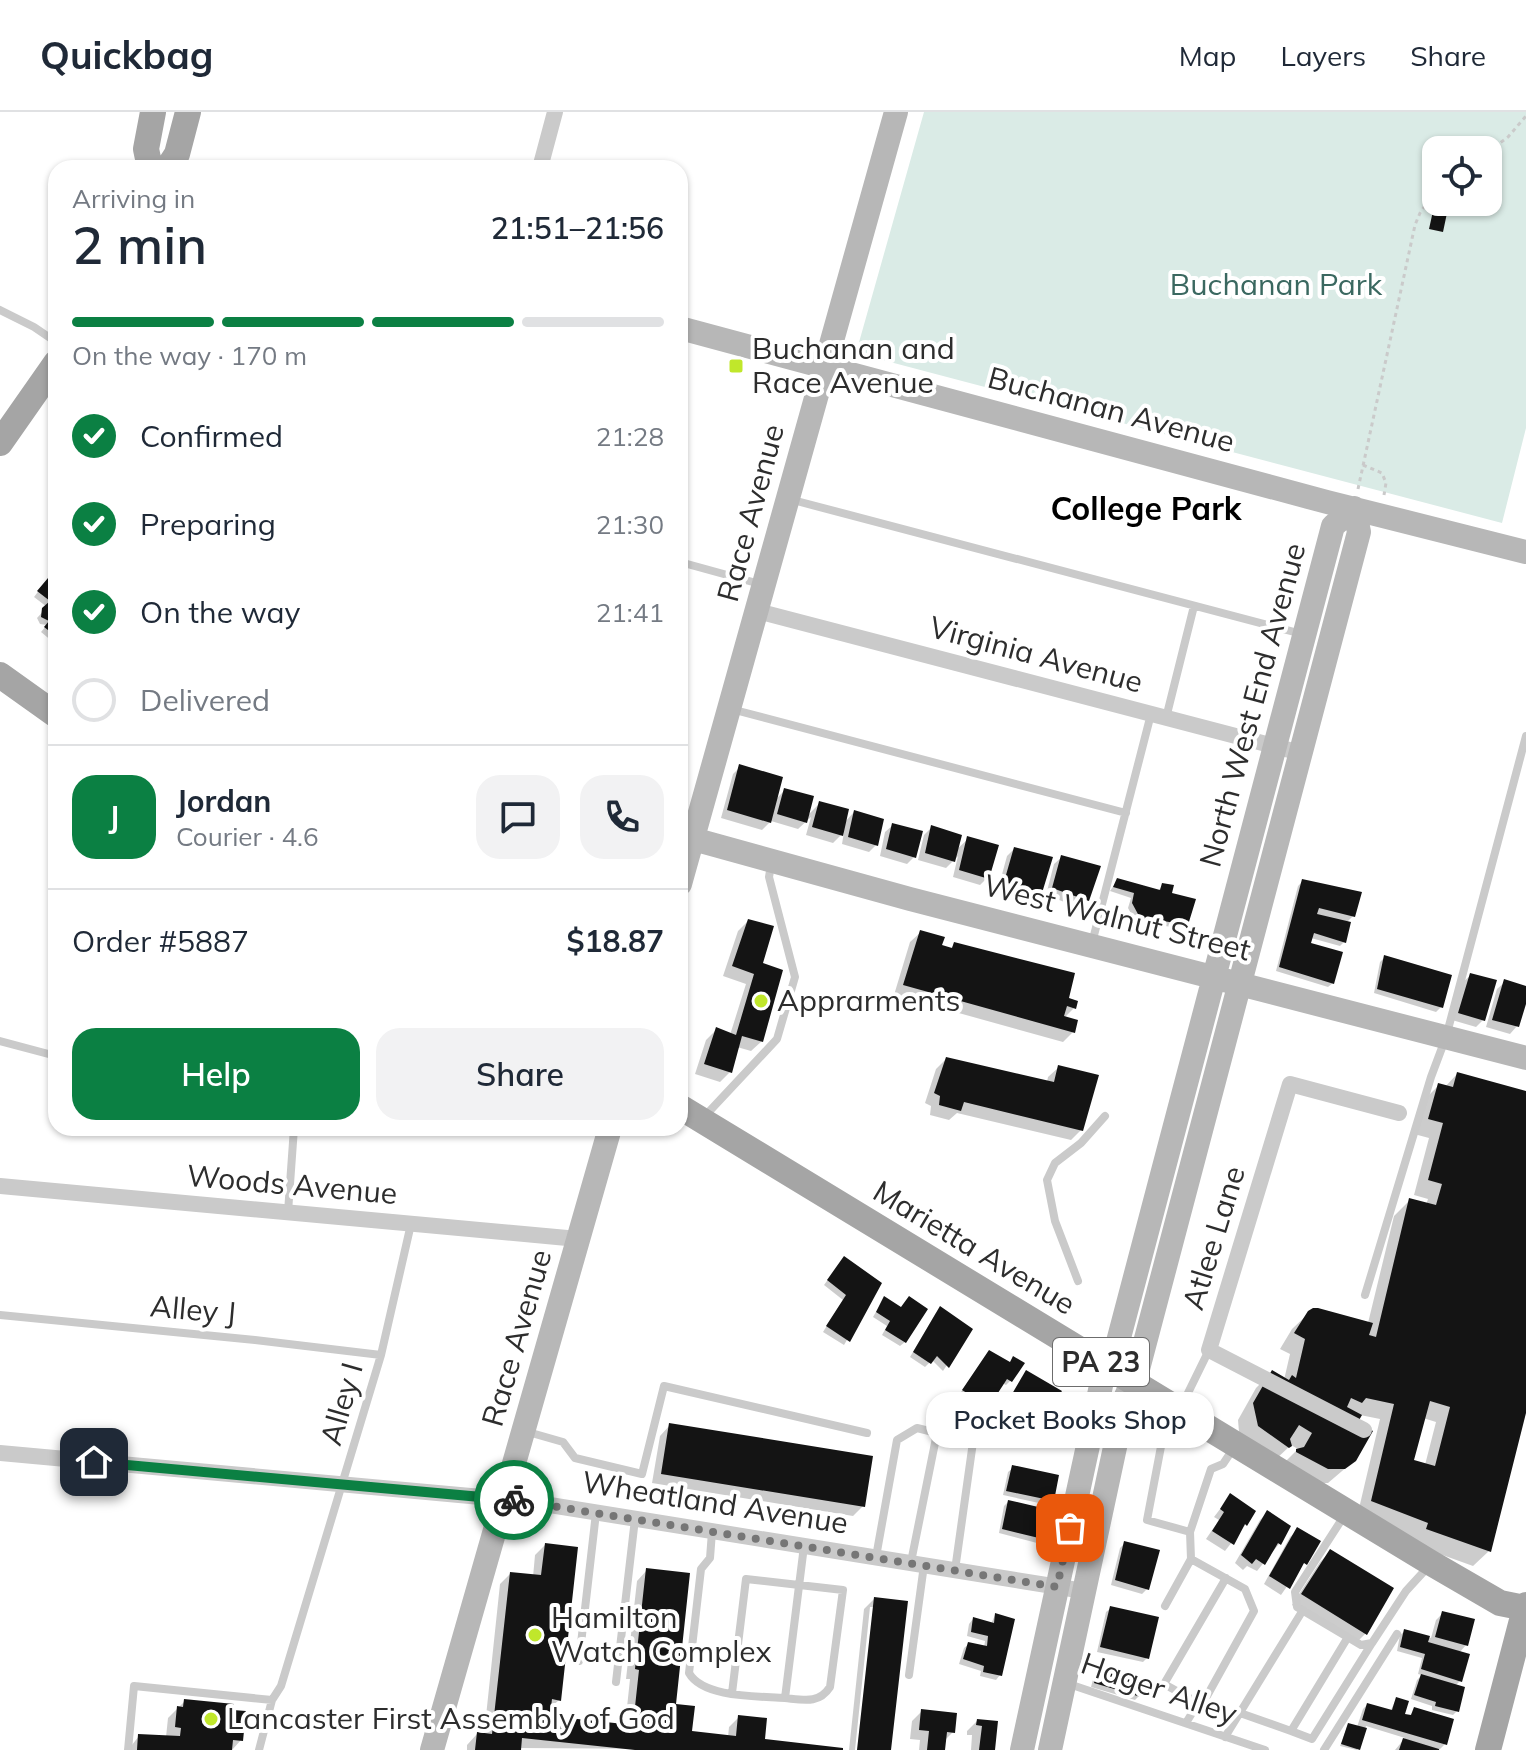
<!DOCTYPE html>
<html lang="en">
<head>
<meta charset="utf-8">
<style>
	body { margin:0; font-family:Mulish,sans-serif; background:#f2f2f3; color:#1f2937; height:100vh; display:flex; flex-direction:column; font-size:30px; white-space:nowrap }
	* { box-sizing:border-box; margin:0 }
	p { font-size:26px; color:#747a83 }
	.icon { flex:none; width:44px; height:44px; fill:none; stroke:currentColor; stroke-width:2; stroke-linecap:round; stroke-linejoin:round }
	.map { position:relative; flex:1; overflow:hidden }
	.details { position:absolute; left:48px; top:48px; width:640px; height:976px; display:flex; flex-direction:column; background:#fff; border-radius:24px; box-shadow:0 2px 6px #0004 }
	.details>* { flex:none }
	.controls { position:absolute; left:1422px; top:24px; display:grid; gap:16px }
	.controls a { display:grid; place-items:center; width:80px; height:80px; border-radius:16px; background:#fff; box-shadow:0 2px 6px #0004; font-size:40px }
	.pin { position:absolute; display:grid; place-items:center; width:68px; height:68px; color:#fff; margin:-34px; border-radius:16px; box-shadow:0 4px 12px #0006 }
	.courier { position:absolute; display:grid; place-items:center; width:80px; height:80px; margin:-40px; border:6px solid #0b8043; border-radius:50%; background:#fff; color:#222; box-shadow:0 2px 10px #0007 }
	.bubble { position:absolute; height:56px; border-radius:24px; background:#fff; box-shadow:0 2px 6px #0004; font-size:26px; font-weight:600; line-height:56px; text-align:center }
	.summary em { font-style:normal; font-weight:600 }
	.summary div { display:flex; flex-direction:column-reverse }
	.summary { display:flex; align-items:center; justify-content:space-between; height:136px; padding:0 24px }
	h1 { font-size:52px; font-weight:600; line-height:60px }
	.bar { display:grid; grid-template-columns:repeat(4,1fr); gap:12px 8px; align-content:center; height:96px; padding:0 24px }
	.bar i { height:10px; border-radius:6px; background:#e0e1e3 }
	.bar .current { background:#0b8043 }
	.bar p { grid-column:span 4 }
	.line { display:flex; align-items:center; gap:20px; padding:0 24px; border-top:2px solid #e0e1e3 }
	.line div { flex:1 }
	.round { display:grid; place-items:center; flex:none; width:84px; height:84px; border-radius:24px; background:#f2f2f3 }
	ol { padding:0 24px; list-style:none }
	li { display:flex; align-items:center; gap:24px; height:88px }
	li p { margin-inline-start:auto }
	li .icon { padding:8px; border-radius:50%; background:#0b8043; color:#fff; stroke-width:4 }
	li:last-child { color:#747a83 }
	li i { width:44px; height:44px; border:4px solid #e0e1e3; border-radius:50% }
	.cta { display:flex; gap:16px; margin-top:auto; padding:16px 24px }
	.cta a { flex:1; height:92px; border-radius:24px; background:#0b8043; color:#fff; font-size:32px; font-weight:600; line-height:92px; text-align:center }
	.cta a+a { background:#f2f2f3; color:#1f2937 }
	header { display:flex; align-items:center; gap:48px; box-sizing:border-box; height:112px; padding:0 40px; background:#fff; border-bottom:2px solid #e0e1e3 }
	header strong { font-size:38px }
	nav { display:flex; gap:44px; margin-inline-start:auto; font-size:28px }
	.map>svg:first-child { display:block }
	.green { fill:#daebe6; fill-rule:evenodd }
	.shadow { fill:#0003; fill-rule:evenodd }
	.building { fill:#141414; fill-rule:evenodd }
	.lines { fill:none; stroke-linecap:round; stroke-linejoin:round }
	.path { stroke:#cacaca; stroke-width:3; stroke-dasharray:4 4; stroke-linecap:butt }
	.lane { stroke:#cacaca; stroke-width:8 }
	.street { stroke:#cacaca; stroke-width:16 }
	.secondary { stroke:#b7b7b7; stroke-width:24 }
	.primary { stroke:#a5a5a5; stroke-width:26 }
	.done { stroke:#767676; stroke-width:8; stroke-dasharray:0 14.4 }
	.route { stroke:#0b8043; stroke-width:10 }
	.poi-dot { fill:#c0e72b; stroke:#fff; stroke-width:3 }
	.labels { text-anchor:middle; stroke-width:8; stroke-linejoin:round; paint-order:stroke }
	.shield { fill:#fff; stroke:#6c6c6c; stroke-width:2 }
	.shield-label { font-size:28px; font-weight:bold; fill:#2d2d2d }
	.park-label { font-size:30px; fill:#3a6860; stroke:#fff }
	.poi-label { font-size:30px; fill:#2d2d2d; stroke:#fff; text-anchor:start }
	.street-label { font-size:30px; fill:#2d2d2d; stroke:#fff }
	.neighbourhood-label { font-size:32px; font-weight:bold; fill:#000; stroke:#fff }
</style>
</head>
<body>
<header>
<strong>Quickbag</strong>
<nav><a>Map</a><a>Layers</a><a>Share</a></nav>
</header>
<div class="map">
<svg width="1526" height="1638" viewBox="0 0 1526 1638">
	<rect width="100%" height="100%" fill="#fff"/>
	<path class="green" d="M924 0H1526V316L1502 411 856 241ZM1436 38H1488V90H1436Z"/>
	<path class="shadow" d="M43 473 56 475V527L53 530 41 520 47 513 40 512 37 506 47 495 34 485Z
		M740 655 775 688 784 679 807 704 820 691 844 711 854 700 876 733 869 740 842 732 844 720 833 731 806 723 811 705 798 717 771 709 762 718 721 706 733 662Z
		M893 713 914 745 907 752 880 744 885 720Z
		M932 715 955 739 968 727 987 766 980 773 953 765 958 744 946 756 918 748 924 723Z
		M1014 737 1040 780 1033 787 998 777 1007 744Z
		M1062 745 1088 788 1080 796 1046 783 1054 752Z
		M1117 769 1158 779 1163 773 1187 812 1182 817 1160 813 1154 819 1134 814 1135 809 1128 796 1131 786 1110 779Z
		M1303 769 1353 804 1346 811 1344 830 1340 834 1311 826 1309 832 1333 871 1328 875 1276 859 1298 774Z
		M748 809 761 852 762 929 751 939 737 935 730 960 720 970 695 962 706 928 716 918 730 923 746 872 723 864 738 819Z
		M921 820 940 834 950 837 955 832 1066 887 1074 896 1064 906 1073 920 1063 930 894 883 910 830Z
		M1385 845 1441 895 1436 900 1374 881 1380 850Z
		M1471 863 1483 908 1476 915 1452 908 1463 870Z
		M1505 870 1526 876V885L1517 914 1510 922 1486 915 1497 877Z
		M946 947 1047 970 1048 965 1059 955 1081 1018 1071 1028 957 1001 949 1008 930 1003 931 994 925 991 936 957Z
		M1457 962 1526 981V1293L1489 1439 1473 1454 1412 1432 1357 1405 1380 1307 1360 1303 1356 1311 1355 1348 1328 1371H1312L1281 1354 1298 1337 1291 1333 1274 1349 1239 1320 1238 1308 1256 1276 1272 1260 1284 1268 1290 1242 1280 1237 1292 1217 1309 1201 1368 1211 1394 1104 1409 1089 1426 1093 1428 1087 1414 1083 1429 1026 1414 1022 1423 989 1438 974 1445 975ZM1423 1306 1436 1310 1425 1353 1412 1350Z
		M840 1151 880 1172 844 1233 823 1220 843 1188 824 1173Z
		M884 1186 905 1230 900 1234 882 1223 887 1214 873 1205Z
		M936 1201 970 1218 943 1259 932 1248 925 1255 910 1245Z
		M985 1245 1011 1268 1006 1273 1002 1271 990 1287 986 1284 977 1295 959 1283Z
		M1022 1265 1042 1307 1037 1311 1031 1308 1024 1315 1001 1301Z
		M670 1313 863 1394 853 1404 652 1371 660 1324Z
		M1013 1356 1052 1388 1048 1393 1003 1383 1008 1360Z
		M1230 1384 1246 1412 1225 1439 1206 1427 1219 1408 1214 1405Z
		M1008 1390 1042 1426 1037 1431 999 1421 1004 1394Z
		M1267 1401 1289 1414 1279 1432 1257 1459 1247 1454 1243 1458 1235 1451 1260 1408Z
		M1298 1418 1318 1430 1281 1483 1264 1472 1290 1425Z
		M1124 1432 1147 1477 1142 1482 1111 1473 1120 1436Z
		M545 1433 559 1588 548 1598V1606L625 1614 630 1567H626L637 1469 647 1458 673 1594 689 1621 728 1625 729 1615 739 1605 763 1629 844 1638 519 1636V1638H467V1633L477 1622 484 1623 500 1472 510 1462 533 1465 535 1443Z
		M1330 1440 1392 1477 1365 1522 1355 1532 1292 1493 1320 1450Z
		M874 1487 889 1638H859L875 1495H870L855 1638H849L864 1497Z
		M1111 1496 1147 1546 1143 1550 1097 1540 1106 1500Z
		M1443 1501 1466 1533 1459 1541 1460 1569 1455 1574 1457 1599 1453 1603 1432 1598V1594L1411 1587 1417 1568 1422 1563 1418 1562 1422 1546 1397 1539 1400 1523 1405 1519 1431 1526 1436 1508Z
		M995 1503 1000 1563 996 1568 980 1564 981 1559 959 1552 964 1536 969 1532 984 1536 985 1529 967 1524 969 1512 973 1507 991 1512Z
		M1100 1555 1139 1584 1135 1588 1091 1575 1095 1560Z
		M1396 1587 1403 1603 1409 1605 1415 1597 1445 1632 1439 1638H1395L1405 1626 1366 1614 1357 1638 1340 1634 1347 1615H1357L1363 1597 1367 1593 1390 1600Z
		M185 1589 231 1600 241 1628 232 1638H128L139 1624 166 1625 168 1606Z
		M922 1599 953 1620 945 1628 944 1638H919L920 1628 910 1627 912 1609Z
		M977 1609 996 1611 993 1638H971L972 1623H967V1619Z"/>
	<path class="building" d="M1433 99 1447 101 1443 120 1429 117Z
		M48 466 56 473V524L44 515 49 509 41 505 42 496 50 489 37 479Z
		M739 652 783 665 771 711 727 698Z
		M784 676 814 684 807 711 777 702Z
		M819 689 849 697 843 724 812 715Z
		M854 698 884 707 878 734 848 725Z
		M892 711 923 719 916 746 886 737Z
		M931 713 962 723 955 750 925 741Z
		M967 724 999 733 989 767 959 758Z
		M1014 735 1053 745 1042 781 1004 770Z
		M1061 743 1101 754 1089 789 1052 776Z
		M1117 766 1160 778 1162 771 1174 773 1172 781 1196 787 1188 813 1163 809 1161 815 1138 810 1139 804 1132 791 1134 781 1113 775Z
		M1302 767 1362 780 1355 805 1319 796 1317 802 1351 810 1346 831 1314 821 1311 831 1343 840 1334 872 1279 855Z
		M748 807 774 814 763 851 783 858 763 930 742 924 732 961 704 952 716 915 736 923 754 862 732 854Z
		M920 818 945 825 942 833 952 836 954 830 1075 861 1069 886 1078 889 1076 897 1067 894 1064 904 1078 908 1075 921 903 873Z
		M1384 843 1452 863 1443 896 1377 877Z
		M1470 861 1497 868 1485 909 1458 901Z
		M1504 867 1526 874V892L1519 915 1492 908Z
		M946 945 1054 970 1058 953 1099 963 1083 1019 964 990 961 999 939 993 940 984 934 981Z
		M1457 960 1526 979V1301L1491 1440 1426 1417 1428 1411 1371 1389 1394 1292 1366 1286 1362 1291 1351 1286 1347 1295 1362 1303 1358 1310 1373 1319 1356 1349 1345 1357H1328L1296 1340V1337L1304 1335 1312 1321 1299 1313 1290 1327 1292 1334 1289 1336 1258 1314 1253 1291 1272 1258 1289 1268 1292 1263 1296 1266 1305 1227 1294 1221 1308 1199 1313 1196H1318L1373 1211 1369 1223 1376 1225 1409 1086 1436 1093 1442 1072 1428 1068 1443 1011 1428 1007 1438 971 1453 975ZM1430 1289 1450 1295 1435 1354 1414 1348Z
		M844 1144 882 1171 850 1230 826 1214 846 1183 827 1168Z
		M884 1184 901 1195 909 1184 928 1197 906 1231 885 1218 890 1209 876 1200Z
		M940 1194 973 1217 949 1256 937 1244 931 1252 913 1240Z
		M989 1238 1010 1250 1013 1244 1025 1251 1012 1270 1007 1267 996 1284 991 1281 983 1291 962 1278Z
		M1026 1258 1062 1279 1043 1308 1037 1305 1031 1312 1004 1296Z
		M669 1311 873 1344 865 1395 661 1362Z
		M1012 1353 1059 1363 1054 1389 1006 1379Z
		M1230 1381 1256 1399 1247 1414 1245 1412 1234 1433 1212 1419 1224 1400 1220 1397Z
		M1008 1388 1051 1398 1043 1427 1002 1417Z
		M1267 1398 1291 1414 1281 1433 1278 1431 1265 1453 1256 1447 1252 1452 1241 1443Z
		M1297 1415 1321 1429 1307 1453 1304 1451 1290 1477 1269 1464Z
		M1124 1429 1160 1438 1149 1478 1115 1468Z
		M545 1431 578 1435 561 1589 552 1587 550 1604 633 1613 639 1558 635 1557 646 1456 690 1461 676 1592 695 1594 692 1619 736 1624 738 1603 767 1606 765 1627 843 1636V1638H635L522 1626 521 1638H475L477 1620 492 1622 510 1460 541 1463Z
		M1330 1437 1394 1476 1367 1523 1301 1482Z
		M874 1485 908 1489 891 1638H857Z
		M1110 1494 1159 1505 1149 1547 1100 1535Z
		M1442 1499 1475 1507 1468 1534 1435 1525Z
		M995 1501 1015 1507 1002 1564 983 1560 984 1554 963 1547 968 1530 987 1534 988 1524 971 1520 973 1505 994 1511Z
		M1404 1517 1430 1524 1428 1530 1470 1542 1462 1570 1421 1557 1425 1542 1400 1535Z
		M1099 1553 1147 1567 1141 1585 1094 1571Z
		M1421 1562 1465 1575 1459 1600 1435 1594 1436 1590 1414 1583Z
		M1396 1585 1409 1589 1405 1602 1411 1603 1414 1595 1454 1607 1447 1633 1362 1608 1367 1591 1392 1598Z
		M184 1587 234 1592 233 1598 246 1599 243 1629 233 1628 232 1638H137L138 1622 180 1624 181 1616 175 1615 177 1594 183 1595Z
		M921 1597 957 1601 955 1621 947 1620 945 1638H927L929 1619 919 1618Z
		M977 1607 998 1609 995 1638H979L982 1614 976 1613Z
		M1348 1611 1367 1616 1360 1638 1341 1632Z
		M1403 1626 1439 1637V1638H1399Z"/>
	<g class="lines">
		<path class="path" d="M1488 40 1508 25 1526 4
			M1363 353 1382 361 1386 371 1384 383
			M1358 377 1415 113 1420 101 1436 78"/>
		<path class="lane" d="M0 198 34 215 56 230
			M789 387 1302 522
			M680 450 760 472
			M731 597 1126 701
			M1166 606 1194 494
			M1092 831 1151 602
			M0 929 56 944
			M704 1005 777 927 795 865 769 765 771 753
			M288 1100 294 1016
			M1078 1169 1055 1109 1047 1068 1055 1051 1081 1031 1105 1004
			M1365 1183 1431 965 1446 925 1526 624
			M0 1203 255 1228 381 1243
			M1179 1292 1187 1283 1209 1238
			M1120 1315 1163 1324 1147 1408 1190 1420 1211 1357 1223 1352 1233 1337
			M528 1320 563 1330 575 1346 642 1362 664 1274 867 1321
			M1344 1404 1295 1480 1297 1495 1361 1533 1372 1531 1406 1479 1428 1455
			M712 1420 710 1446 701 1457 689 1561C703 1586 759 1584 785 1586L804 1434
			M876 1445 897 1328 917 1316 973 1330 955 1458
			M1191 1447 1245 1477 1254 1499 1202 1593 1164 1572 1226 1466
			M911 1450 937 1321
			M1165 1494 1191 1447 1190 1420
			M579 1549 596 1401
			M909 1563 924 1453
			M616 1570 635 1407
			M1066 1571 1265 1638
			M732 1581 746 1467 843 1478 830 1575C819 1592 804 1588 785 1586
			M1240 1601 1291 1619 1348 1525
			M1186 1611 1198 1591
			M1291 1619 1312 1627 1372 1531
			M1225 1625 1303 1498
			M128 1638 134 1574 272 1588
			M259 1638 272 1588 281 1574 381 1243 411 1112
			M1324 1638 1397 1522"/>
		<path class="street" d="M540 56 555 0
			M757 499 1301 641
			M0 1074 578 1127
			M1364 1318 1209 1238 1290 972 1399 1001
			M0 1341 525 1389 1084 1479"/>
		<path class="secondary" d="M680 216 1327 390 1526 440
			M693 727 910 787 1526 946
			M680 772 896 0
			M432 1638 610 1016
			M1022 1638 1102 1269 1115 1241 1333 414 1354 396
			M1050 1638 1126 1284 1138 1257 1359 420 1354 396"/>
		<path class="primary" d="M150 56 146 37 153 0
			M168 56 177 42 188 0
			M0 331 56 251
			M0 563 56 603
			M680 995 1431 1451 1500 1491 1525 1496
			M1488 1638 1526 1493"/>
	</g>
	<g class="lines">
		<path class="done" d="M514 1388 1057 1475 1070 1416"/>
		<path class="route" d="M94 1350 514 1388"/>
	</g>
	<g class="poi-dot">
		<rect x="728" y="246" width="16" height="16" rx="4"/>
		<circle cx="761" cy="889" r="8"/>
		<circle cx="535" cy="1523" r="8"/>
		<circle cx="211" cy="1607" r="8"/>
	</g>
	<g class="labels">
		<rect class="shield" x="1053" y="1226" width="96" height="48" rx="6"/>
		<g class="shield-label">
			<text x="1101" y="1260">PA 23</text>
		</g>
		<g class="park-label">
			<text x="1276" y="183">Buchanan Park</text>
		</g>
		<g class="poi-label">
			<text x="752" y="247">Buchanan and<tspan x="752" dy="34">Race Avenue</tspan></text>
			<text x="777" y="899">Apprarments</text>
			<text x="551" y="1516">Hamilton<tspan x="551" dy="34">Watch Complex</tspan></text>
			<text x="227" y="1617">Lancaster First Assembly of God</text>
		</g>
		<g class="street-label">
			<text transform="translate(1111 298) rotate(15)" y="10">Buchanan Avenue</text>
			<text transform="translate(751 401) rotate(-75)" y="10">Race Avenue</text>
			<text transform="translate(1036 543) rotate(15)" y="10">Virginia Avenue</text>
			<text transform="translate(1253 593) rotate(-75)" y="10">North West End Avenue</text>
			<text transform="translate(1117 806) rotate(14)" y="10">West Walnut Street</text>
			<text transform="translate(292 1073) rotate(5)" y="10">Woods Avenue</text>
			<text transform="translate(1214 1126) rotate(-73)" y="10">Atlee Lane</text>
			<text transform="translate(974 1136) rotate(31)" y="10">Marietta Avenue</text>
			<text transform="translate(193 1198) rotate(5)" y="10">Alley J</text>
			<text transform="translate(517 1226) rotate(-74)" y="10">Race Avenue</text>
			<text transform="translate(342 1292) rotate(-74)" y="10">Alley I</text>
			<text transform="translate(715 1391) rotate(9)" y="10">Wheatland Avenue</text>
			<text transform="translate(1159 1577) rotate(19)" y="10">Hager Alley</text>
		</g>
		<g class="neighbourhood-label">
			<text x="1146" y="408">College Park</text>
		</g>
	</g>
</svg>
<div class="controls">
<a><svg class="icon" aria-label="locate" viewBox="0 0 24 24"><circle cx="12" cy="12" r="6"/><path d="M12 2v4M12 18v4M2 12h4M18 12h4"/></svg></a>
</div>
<div class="pin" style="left:1070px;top:1416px;background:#ea580c"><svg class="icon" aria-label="bag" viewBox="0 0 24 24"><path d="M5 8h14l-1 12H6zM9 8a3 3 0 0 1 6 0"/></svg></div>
<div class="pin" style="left:94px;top:1350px;background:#1f2937"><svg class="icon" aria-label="home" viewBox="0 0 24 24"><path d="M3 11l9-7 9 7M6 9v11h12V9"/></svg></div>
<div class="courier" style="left:514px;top:1388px"><svg class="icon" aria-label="bike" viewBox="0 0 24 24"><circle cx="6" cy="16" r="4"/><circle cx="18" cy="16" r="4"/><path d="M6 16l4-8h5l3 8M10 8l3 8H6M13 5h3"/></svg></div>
<div class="bubble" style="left:926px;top:1280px;width:288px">Pocket Books Shop</div>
<section class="details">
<div class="summary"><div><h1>2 min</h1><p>Arriving in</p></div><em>21:51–21:56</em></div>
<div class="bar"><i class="current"></i><i class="current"></i><i class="current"></i><i></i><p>On the way · 170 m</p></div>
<ol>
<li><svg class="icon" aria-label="check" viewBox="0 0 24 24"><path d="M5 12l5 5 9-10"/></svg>Confirmed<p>21:28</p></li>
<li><svg class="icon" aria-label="check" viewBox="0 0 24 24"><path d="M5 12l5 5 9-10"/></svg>Preparing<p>21:30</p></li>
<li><svg class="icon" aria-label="check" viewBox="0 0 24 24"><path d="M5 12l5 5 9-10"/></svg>On the way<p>21:41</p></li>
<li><i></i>Delivered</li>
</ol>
<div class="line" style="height:144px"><b class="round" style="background:#0b8043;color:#fff">J</b><div><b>Jordan</b><p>Courier · 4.6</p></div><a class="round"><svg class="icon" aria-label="chat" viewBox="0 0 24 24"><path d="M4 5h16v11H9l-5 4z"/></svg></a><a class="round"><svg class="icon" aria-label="phone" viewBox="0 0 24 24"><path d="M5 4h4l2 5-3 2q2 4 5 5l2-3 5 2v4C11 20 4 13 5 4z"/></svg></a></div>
<div class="line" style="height:104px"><div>Order #5887</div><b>$18.87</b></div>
<div class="cta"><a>Help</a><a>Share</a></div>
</section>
</div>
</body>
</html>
